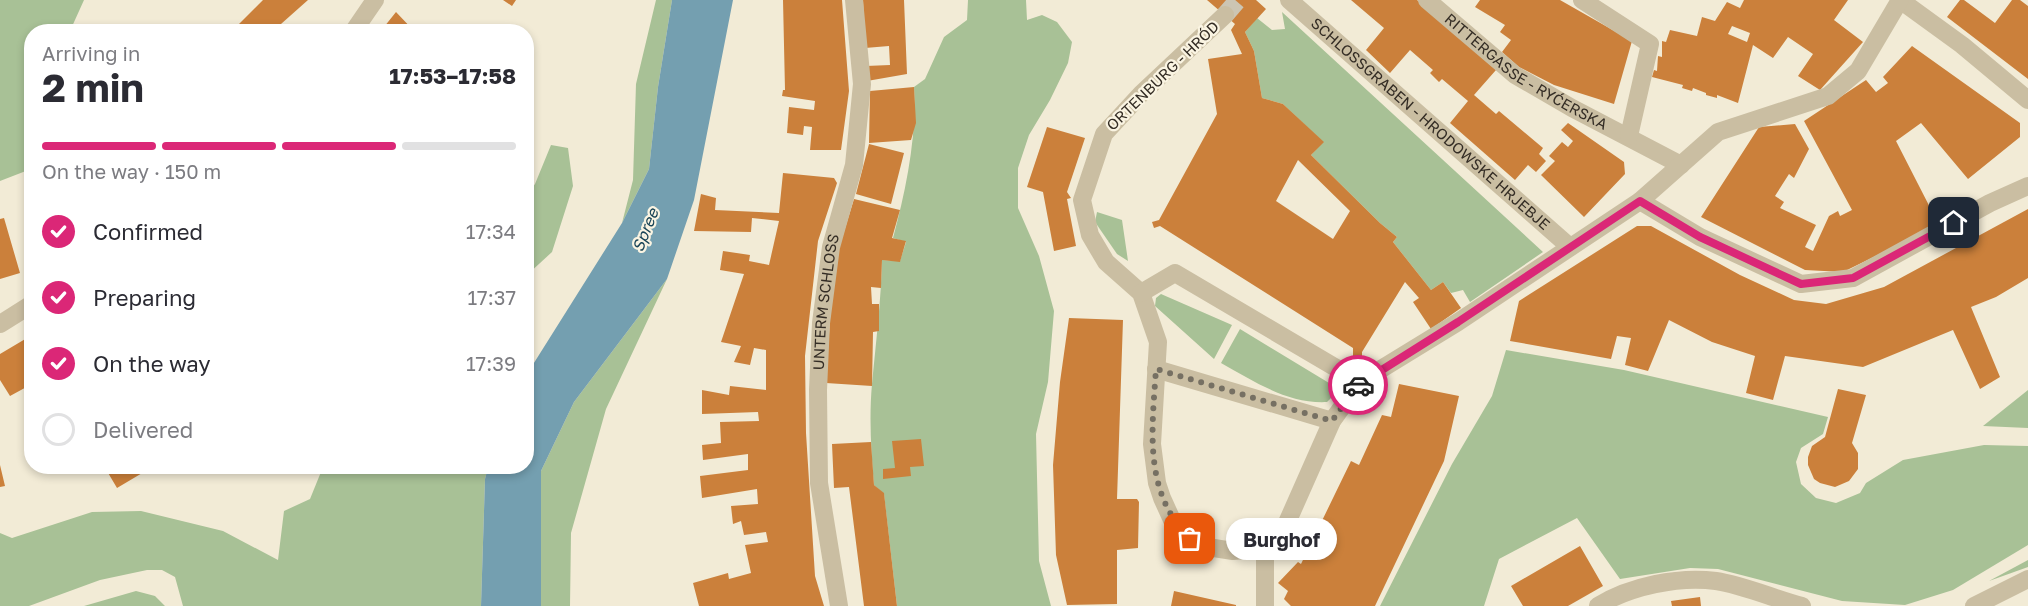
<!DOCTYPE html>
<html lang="en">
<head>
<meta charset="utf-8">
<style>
	body { margin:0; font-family:"Golos Text",sans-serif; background:#f2f2f3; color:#2b2b33; height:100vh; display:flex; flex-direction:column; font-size:22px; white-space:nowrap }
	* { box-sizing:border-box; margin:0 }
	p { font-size:20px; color:#7c7c81 }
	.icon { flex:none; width:33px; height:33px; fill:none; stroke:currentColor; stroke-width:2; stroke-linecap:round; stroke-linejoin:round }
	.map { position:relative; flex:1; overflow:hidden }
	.drawer { position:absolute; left:24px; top:24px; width:510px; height:450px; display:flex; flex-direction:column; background:#fff; border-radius:24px; box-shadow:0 3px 9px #0003 }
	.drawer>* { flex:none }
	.pin { position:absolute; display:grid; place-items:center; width:51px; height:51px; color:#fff; margin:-26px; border-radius:12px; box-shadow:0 3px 9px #0006 }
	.courier { position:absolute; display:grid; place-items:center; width:60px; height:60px; margin:-30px; border:4px solid #db2777; border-radius:50%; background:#fff; color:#222; box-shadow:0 2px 8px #0007 }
	.bubble { position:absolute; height:42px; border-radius:21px; background:#fff; box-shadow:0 3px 9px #0003; font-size:20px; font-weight:700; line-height:42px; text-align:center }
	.summary em { font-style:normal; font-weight:700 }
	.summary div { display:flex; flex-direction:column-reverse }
	.summary { display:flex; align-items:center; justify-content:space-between; height:102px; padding:0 18px }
	h1 { font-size:39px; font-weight:700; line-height:45px }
	.bar { display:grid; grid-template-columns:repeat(4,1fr); gap:9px 6px; align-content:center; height:72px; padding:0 18px }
	.bar i { height:8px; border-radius:4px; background:#e1e1e2 }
	.bar .current { background:#db2777 }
	.bar p { grid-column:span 4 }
	ol { padding:0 18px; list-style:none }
	li { display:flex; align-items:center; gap:18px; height:66px }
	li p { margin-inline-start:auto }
	li .icon { padding:6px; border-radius:50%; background:#db2777; color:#fff; stroke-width:4 }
	li:last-child { color:#7c7c81 }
	li i { width:33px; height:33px; border:3px solid #e1e1e2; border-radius:50% }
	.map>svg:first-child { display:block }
	.green { fill:#a8c196 }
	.water { fill:#749fb0 }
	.building { fill:#cb803b; fill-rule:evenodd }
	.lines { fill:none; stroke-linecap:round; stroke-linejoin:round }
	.minor-tunnel { stroke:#ccc5b3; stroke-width:18; stroke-dasharray:18 9; stroke-linecap:butt }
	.minor { stroke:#cabea2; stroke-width:18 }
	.done { stroke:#767063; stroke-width:6; stroke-dasharray:0 10.8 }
	.route { stroke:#db2777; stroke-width:8 }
	.labels { text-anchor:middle; stroke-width:4.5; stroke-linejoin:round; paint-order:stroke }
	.street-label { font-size:15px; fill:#342d25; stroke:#faf4e2 }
	.water-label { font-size:16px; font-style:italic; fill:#194457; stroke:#faf4e2 }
</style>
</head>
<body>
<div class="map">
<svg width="2028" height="606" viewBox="0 0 2028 606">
	<rect width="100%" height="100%" fill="#f2ebd6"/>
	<path class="green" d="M0 0H84L70 31 32 32 31 169 0 181Z
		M656 0H672L658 87 649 169 622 223 633 180 636 84Z
		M968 0H1026L1027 20 1042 15 1057 22 1072 42 1068 63 1050 100 1029 135 1018 168V208L1039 256 1054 311 1048 382 1036 434 1039 561 1051 606H897L884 494 874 485C871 452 869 417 872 384 876 342 881 301 882 260L900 261 906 242 893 238C906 190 917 136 914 87L925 79 944 37 967 20Z
		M1282 12 1543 252 1470 302 1463 290 1451 293 1443 282 1431 290 1393 242 1397 237 1380 223 1311 155 1323 142 1283 104 1262 98 1254 51 1245 32 1257 18 1272 30 1285 29Z
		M551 145 568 148 573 186 552 252 527 275V195L535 184Z
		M1097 212 1122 220 1128 261 1117 254 1095 222Z
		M667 279 606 409 571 533 570 606H541V471L574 402Z
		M1161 294 1232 325 1214 359 1155 306 1156 298Z
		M1240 329 1334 386V395L1327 402C1288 404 1255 382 1221 363Z
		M1506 350 1624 370 1828 417 1823 434 1801 448 1796 462 1801 484 1816 498 1836 503 1860 493 1866 483 1903 460 1984 445 2028 446V545L1953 590 1905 605 1842 601 1718 569 1690 568 1620 579 1577 518 1499 559 1484 606H1380L1452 464 1492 396Z
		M2028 390V428L1983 426Z
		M323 467H488L485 479 481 606H183L175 577 162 570H147L100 580 29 606H0V533L12 538 92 512 141 511 223 531 278 560 284 511 310 499Z
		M2028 560V567L1989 581Z
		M136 591 155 596 165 606H84Z"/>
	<path class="water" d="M672 0H733L694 200 667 279 574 402 541 471V606H481L485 479 488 467 526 466 527 374 622 223 649 169 658 87Z"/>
	<path class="building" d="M263 0H308L272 32H242L237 26Z
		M503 0H516L512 6Z
		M783 0H842L849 91 841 150H810L812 127 804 126 803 135 787 133 789 107 814 110 815 101 782 96 783 90H785Z
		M863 0H904L907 74 867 81 866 66 890 65 889 46 865 48Z
		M1207 0H1256L1266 9 1245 32 1254 51 1262 98 1283 104 1324 142 1311 155 1380 223 1397 237 1393 242 1431 290 1443 282 1461 308 1431 329 1413 302 1419 298 1405 282 1362 352V357H1353V348L1160 226 1154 228 1152 222 1159 220 1217 114 1208 59 1242 54 1231 30 1235 24ZM1298 160 1350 211 1333 239 1276 201Z
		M1351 0H1417L1496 70 1474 95 1496 114 1499 111 1543 148 1539 154 1546 161 1536 172 1528 165 1515 180 1450 123 1468 101 1442 79 1439 82 1430 73 1433 70 1410 50 1390 73 1366 50 1384 28Z
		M1480 0H1560L1632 41 1614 104 1554 85 1519 67 1502 52 1511 40 1500 32 1505 25 1475 7Z
		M1744 0H1848L1834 20 1863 42 1820 90 1798 76 1813 54 1788 37 1773 58 1753 45 1738 103 1717 95V98L1706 95V93L1693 88 1692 91 1682 88 1683 85 1652 77 1654 70 1657 71 1658 56 1662 57V41L1666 42 1670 30 1697 36 1702 17 1715 21 1727 2 1740 8ZM1732 26 1750 33 1747 42 1728 34Z
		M1960 0H1964L1995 23 2012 0H2020L2028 6V79L1947 17Z
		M396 12 415 32H380Z
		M1912 46 2020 123V137L1968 179 1921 123 1896 141 1939 225 1843 272 1805 270 1701 217 1759 127 1795 124 1809 149 1794 178 1789 174 1775 196 1784 202 1780 208 1816 225 1805 247 1813 251 1829 216 1838 211 1840 216 1852 210 1804 121 1866 80 1876 92 1888 83 1883 77Z
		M914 87 916 123 911 140 869 143 870 91Z
		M1568 123 1624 162 1625 174 1584 217 1541 175 1555 161 1549 156 1562 142 1568 147 1573 141 1561 130Z
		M1047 127 1085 138 1067 192 1071 198 1067 199 1076 246 1054 251 1043 192 1027 187Z
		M869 144 904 153 891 204 856 194Z
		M783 173 834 178 837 183 818 241 805 356 806 433 815 576 824 606H699L693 583 728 573 729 579 751 573 745 545 768 542 766 532 744 535 741 521 733 524 731 506 758 504 757 489 702 498 700 476 748 470V454L703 460 702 445 721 443 720 422 759 421 758 412 702 414V390L729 395 730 386 766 390V350L754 348 750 365 734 362 741 346 721 342 744 274 720 270 723 251 750 255 749 261 769 265 779 221 752 218 751 232 694 231 701 194 716 198 715 210 779 213Z
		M854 199 900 210 892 238 906 241 900 262 882 260 881 288 871 287 872 304H879V331L873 332 872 386 826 383 832 287 839 248Z
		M2028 209V278L1996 297 1971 307 2000 377 1980 389 1953 330 1863 367 1785 356 1773 400 1746 393 1755 356 1712 342 1669 320 1648 371 1625 365 1631 338 1617 336 1611 359 1510 341 1519 301 1637 226H1651L1740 275 1794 300 1826 304 1884 287Z
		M4 218 20 273 0 279V219Z
		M1069 318 1123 320 1117 499H1137L1139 502 1138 548 1117 550V604L1067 605 1056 555 1053 465 1060 382Z
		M32 335V384L10 396 0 380V354Z
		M1399 384 1459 396 1444 461 1375 606H1291L1284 599 1288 591 1278 583 1298 562 1301 564 1351 461 1359 465 1382 415 1391 417Z
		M1838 389 1866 395 1852 443 1858 453V469L1849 481 1835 487 1820 483 1814 479 1808 465V457L1812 446 1825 437Z
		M921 439 924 466 910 467 911 476 883 479V469L895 468 892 441Z
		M871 442 874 485 884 493 897 606H864L849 487 834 488 832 444Z
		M0 465 5 486 0 487Z
		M104 466H154L117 488Z
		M1580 546 1603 586 1568 606H1523L1511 586Z
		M1174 591 1236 605V606H1171Z
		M1700 597 1701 606H1672L1671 601Z"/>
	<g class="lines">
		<path class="minor-tunnel" d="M1225 15 1238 0"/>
		<g class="minor">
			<path id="s1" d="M1289 0 1570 247"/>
			<path id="s2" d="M1427 0 1515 75 1572 108 1681 165"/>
			<path d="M1582 0 1650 44 1629 136"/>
			<path d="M1900 0 1962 45 2028 100"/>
			<path d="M1225 15 1141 94 1104 134 1082 200 1090 235 1106 262 1141 293 1158 342 1152 444 1157 483 1162 498 1172 520 1190 539 1201 546 1233 551 1265 548 1282 534 1332 421 1360 382 1458 322 1640 201 1718 132 1828 96 1858 71 1900 0"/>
			<path d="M353 32 375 0"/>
			<path d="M1640 201 1700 237 1801 284 1853 278 1990 203 2028 186"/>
			<path d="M1141 293 1175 273 1360 382"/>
			<path d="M0 324 32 304"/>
			<path d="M1156 369 1332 421"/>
			<path d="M1265 548V606"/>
			<path id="s3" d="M839 606 819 483 818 390 821 323 831 247 854 165 862 84 854 0"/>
			<path d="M1598 606C1630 586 1679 576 1716 581 1743 585 1775 599 1802 606"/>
			<path d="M1974 606 2028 579"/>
		</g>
	</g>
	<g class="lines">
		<path class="done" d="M1190 539C1143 492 1152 430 1156 369L1332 421 1358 385"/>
		<path class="route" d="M1358 385 1458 322 1640 201 1700 237 1801 284 1853 278 1954 223"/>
	</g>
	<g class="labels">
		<g class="street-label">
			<text dy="5" stroke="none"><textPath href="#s2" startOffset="123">RITTERGASSE - RYĆERSKA</textPath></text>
			<text transform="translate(1163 76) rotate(-44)" y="5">ORTENBURG - HRÓD</text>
			<text dy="5" stroke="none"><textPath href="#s1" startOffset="188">SCHLOSSGRABEN - HRODOWSKE HRJEBJE</textPath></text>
			<text dy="5" stroke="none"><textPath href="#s3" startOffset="306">UNTERM SCHLOSS</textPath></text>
		</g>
		<g class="water-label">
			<text transform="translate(645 230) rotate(-68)" y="6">Spree</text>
		</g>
	</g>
</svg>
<div class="pin" style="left:1190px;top:539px;background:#ea580c"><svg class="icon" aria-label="bag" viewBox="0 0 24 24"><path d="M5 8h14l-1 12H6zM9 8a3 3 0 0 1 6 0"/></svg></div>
<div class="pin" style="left:1954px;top:223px;background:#1f2937"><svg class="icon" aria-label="home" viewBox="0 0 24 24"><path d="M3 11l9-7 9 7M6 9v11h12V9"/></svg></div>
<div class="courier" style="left:1358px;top:385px"><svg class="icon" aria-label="car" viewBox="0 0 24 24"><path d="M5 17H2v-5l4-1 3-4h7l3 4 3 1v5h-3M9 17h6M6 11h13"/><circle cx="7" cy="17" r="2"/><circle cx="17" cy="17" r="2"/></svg></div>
<div class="bubble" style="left:1226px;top:518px;width:111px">Burghof</div>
<section class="drawer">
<div class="summary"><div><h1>2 min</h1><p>Arriving in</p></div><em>17:53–17:58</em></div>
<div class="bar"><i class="current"></i><i class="current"></i><i class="current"></i><i></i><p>On the way · 150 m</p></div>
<ol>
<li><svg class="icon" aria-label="check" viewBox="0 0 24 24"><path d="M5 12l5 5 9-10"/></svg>Confirmed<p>17:34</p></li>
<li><svg class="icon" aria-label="check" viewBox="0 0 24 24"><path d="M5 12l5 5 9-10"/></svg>Preparing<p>17:37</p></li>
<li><svg class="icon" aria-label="check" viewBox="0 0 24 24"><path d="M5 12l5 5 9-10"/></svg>On the way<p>17:39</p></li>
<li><i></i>Delivered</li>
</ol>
</section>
</div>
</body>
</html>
